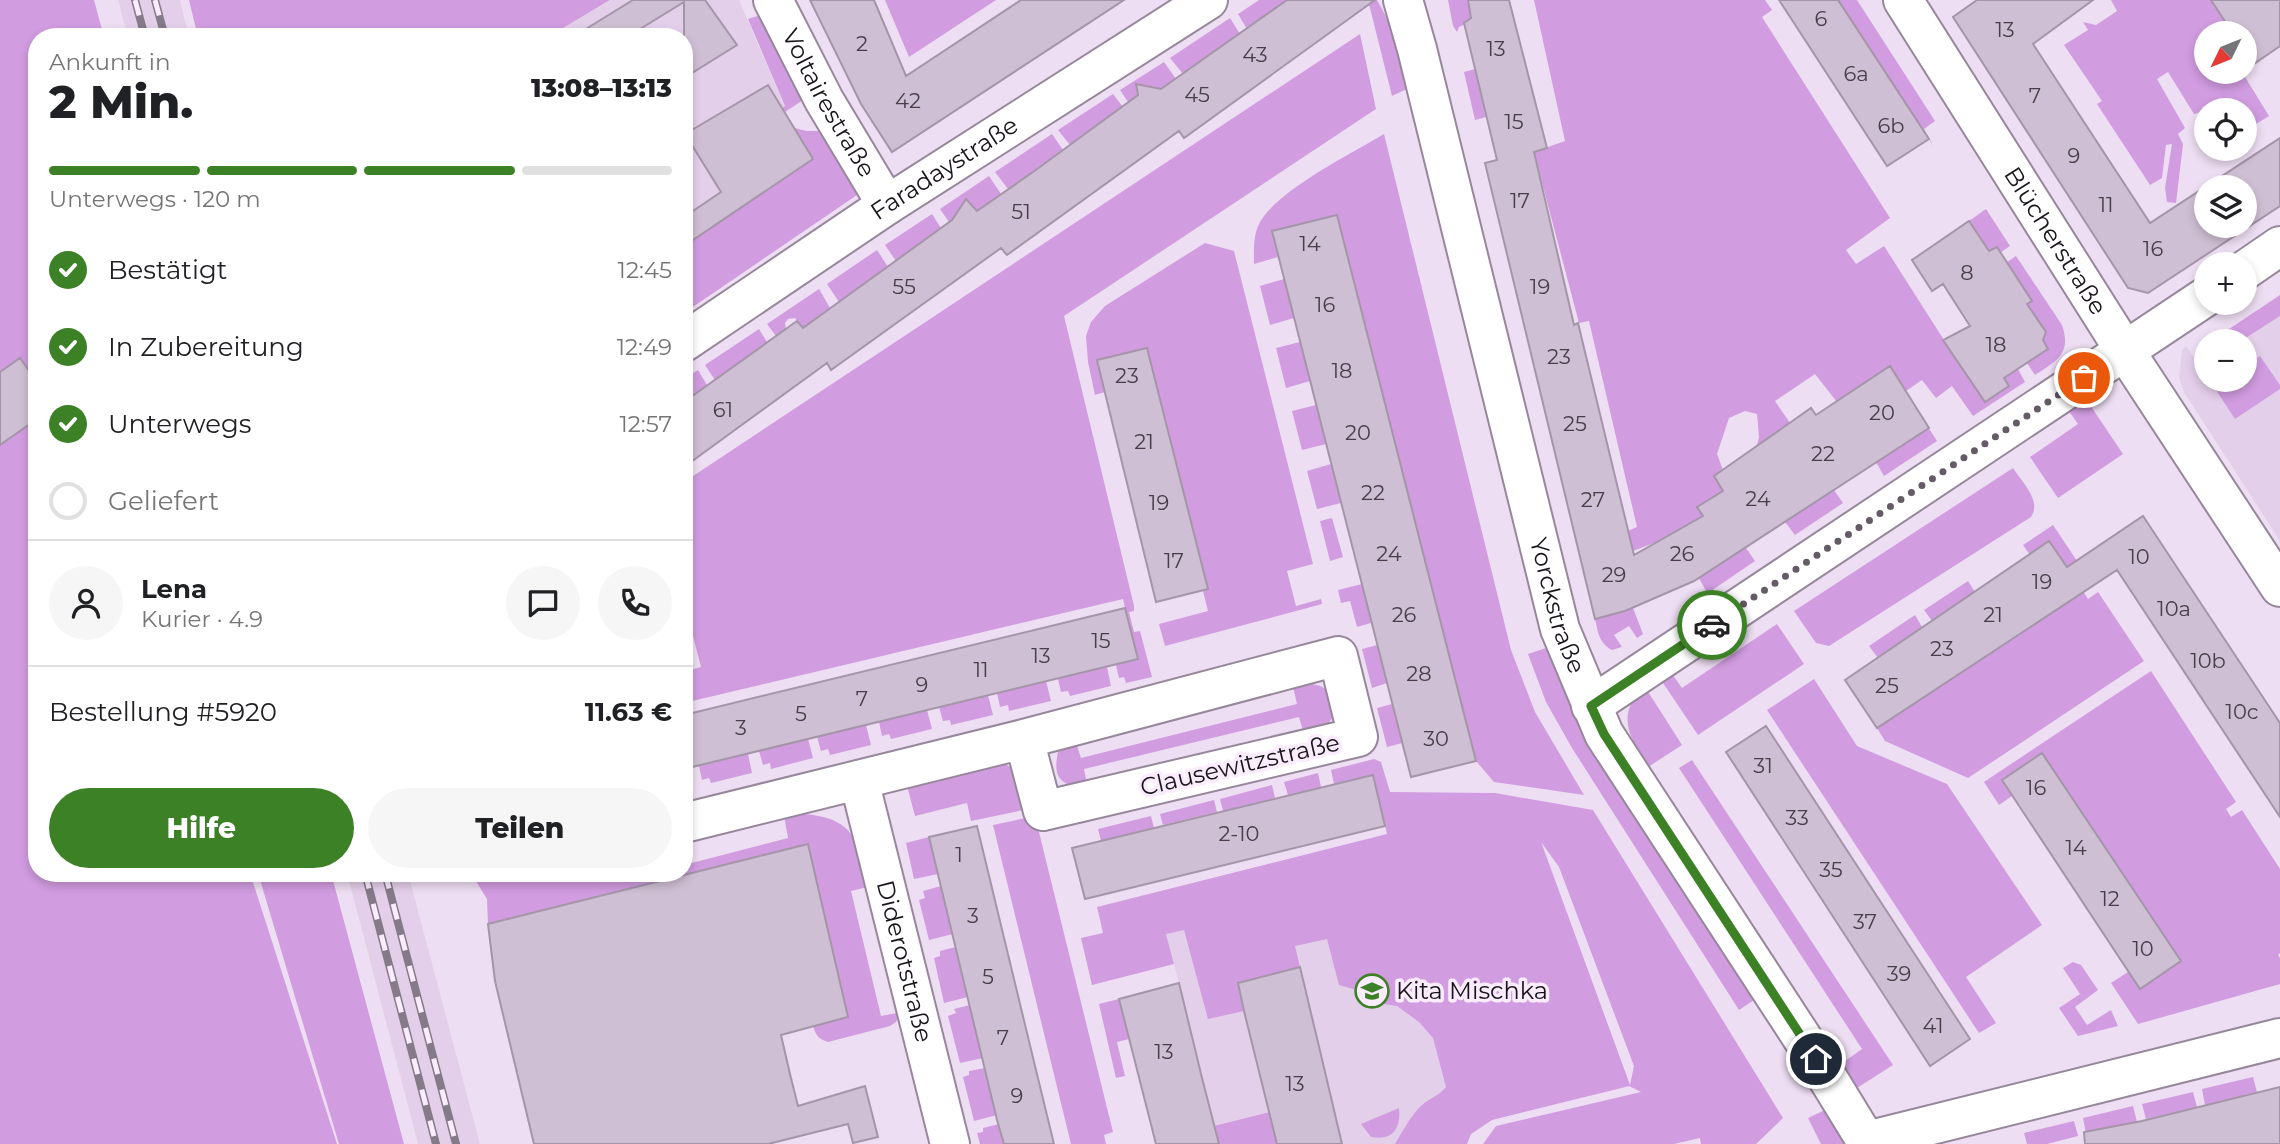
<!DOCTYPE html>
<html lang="de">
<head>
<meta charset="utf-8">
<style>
	body { margin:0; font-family:Montserrat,sans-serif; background:#f6f6f6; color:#202124; height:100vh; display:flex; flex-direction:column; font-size:26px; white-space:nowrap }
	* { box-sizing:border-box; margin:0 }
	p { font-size:23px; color:#757577 }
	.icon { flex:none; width:38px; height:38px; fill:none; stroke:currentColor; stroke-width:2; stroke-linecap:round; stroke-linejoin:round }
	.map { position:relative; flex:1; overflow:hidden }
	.details { position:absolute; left:28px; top:28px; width:665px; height:854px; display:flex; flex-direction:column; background:#fff; border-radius:28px; box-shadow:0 4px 10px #0003 }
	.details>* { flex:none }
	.needle { width:46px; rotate:227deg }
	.tools { position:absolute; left:2194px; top:21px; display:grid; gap:14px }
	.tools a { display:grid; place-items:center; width:63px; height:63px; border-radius:50%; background:#fff; box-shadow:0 4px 10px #0003; font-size:35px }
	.pin { position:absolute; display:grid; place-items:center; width:60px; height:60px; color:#fff; margin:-30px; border:4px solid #fff; border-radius:50%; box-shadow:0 2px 7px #0007 }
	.courier { position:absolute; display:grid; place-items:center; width:70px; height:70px; margin:-35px; border:5px solid #3c8125; border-radius:50%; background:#fff; color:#222; box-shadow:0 2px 9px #0007 }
	.head em { font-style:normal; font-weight:800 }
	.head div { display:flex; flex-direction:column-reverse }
	.head { display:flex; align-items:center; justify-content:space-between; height:119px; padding:0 21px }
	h1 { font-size:46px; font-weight:800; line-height:52px }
	.bar { display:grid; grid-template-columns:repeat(4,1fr); gap:10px 7px; align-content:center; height:84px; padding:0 21px }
	.bar i { height:9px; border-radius:5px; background:#e0e0e0 }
	.bar .active { background:#3c8125 }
	.bar p { grid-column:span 4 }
	.line { display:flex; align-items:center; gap:18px; padding:0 21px; border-top:2px solid #e0e0e0 }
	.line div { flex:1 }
	.round { display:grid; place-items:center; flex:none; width:74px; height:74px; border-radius:37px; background:#f6f6f6 }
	ol { padding:0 21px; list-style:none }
	li { display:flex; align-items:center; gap:21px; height:77px }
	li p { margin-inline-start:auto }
	li .icon { padding:7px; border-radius:50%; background:#3c8125; color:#fff; stroke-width:4 }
	li:last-child { color:#757577 }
	li i { width:38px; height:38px; border:4px solid #e0e0e0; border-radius:50% }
	.action { display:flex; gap:14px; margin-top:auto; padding:14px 21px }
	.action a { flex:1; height:80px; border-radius:42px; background:#3c8125; color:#fff; font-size:28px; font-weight:800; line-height:80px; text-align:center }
	.action a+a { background:#f6f6f6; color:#202124 }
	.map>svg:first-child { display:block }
	.built { fill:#e4cfea }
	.green { fill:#d19ce0; fill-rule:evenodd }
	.building { fill:#cfbfd4; stroke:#a595a9; stroke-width:2; fill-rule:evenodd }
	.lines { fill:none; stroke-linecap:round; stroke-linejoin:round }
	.minor-casing { stroke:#97879b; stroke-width:42 }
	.minor { stroke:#fff; stroke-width:38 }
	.rail-casing { stroke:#857a88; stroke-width:8 }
	.rail { stroke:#faecfd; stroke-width:5; stroke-dasharray:16; stroke-linecap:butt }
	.done { stroke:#645b67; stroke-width:7; stroke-dasharray:0 12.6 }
	.route { stroke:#3c8125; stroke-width:9 }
	.labels { text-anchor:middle; stroke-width:7; stroke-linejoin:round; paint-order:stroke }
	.number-label { font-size:21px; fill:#463f49 }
	.street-label { font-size:24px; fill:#19141b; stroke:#faecfd }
	.poi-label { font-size:24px; fill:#19141b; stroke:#faecfd; text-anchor:start }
</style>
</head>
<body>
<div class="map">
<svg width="2280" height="1144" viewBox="0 0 2280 1144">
	<rect width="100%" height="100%" fill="#eedef3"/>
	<path class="built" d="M118 0H180L189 37H128Z
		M611 0H739L785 107 784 112 813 159 684 246V37H548Z
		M2280 316V541L2184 392 2179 378 2182 350 2186 346 2201 367 2207 364V380H2245V341H2241Z
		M1540 838 1630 1086 1492 1120 1456 1144H1156L1119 999 1179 983 1166 934Z
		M347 873H408L480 1144H418Z"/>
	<path class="green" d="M0 0H94L104 37H37V873H250L337 1144H0Z
		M189 0H610L548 37H198Z
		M885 0H996L909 57Z
		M1259 0H1287L1247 29 1238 14Z
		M1368 0H1377C1393 27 1402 57 1411 87L1392 96Z
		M1448 0H1468L1472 21 1459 27 1457 32 1453 26Z
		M1534 0H1765L1772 10 1762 17 1890 218 1846 250 1856 264 1884 246 1944 340 2004 379 2018 369 2025 382 1973 416 1952 386 1936 398 1922 380 1906 391 1890 366 1837 402 1815 374 1775 401 1790 423 1780 430 1783 436 1754 457 1759 437 1757 414 1745 411 1729 418 1717 454 1723 470 1714 476 1723 491 1703 516 1659 541 1633 551 1628 531 1637 527 1589 321 1579 323 1534 152 1565 141Z
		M1838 0H1857L1935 121 1924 129 1934 147Z
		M2111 0H2211L2226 23 2215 29 2217 33H2207V72H2242L2269 116 2245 131V110H2207L2194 114 2168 72 2157 79 2185 128 2178 134 2183 144 2176 203 2167 202 2165 188 2172 144 2166 145 2162 178 2150 185 2097 104 2102 101 2064 45 2088 30 2083 22 2096 25 2117 11Z
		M764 14 806 98 785 112 782 108 785 106 748 19Z
		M1230 18 1240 34 1183 74 1170 58Z
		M1360 34 1376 109 1064 316 1134 606V611L1129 612 1134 632 1140 631 1152 677 1126 683 1124 677 1119 678 1116 665 1137 659 1123 599 684 703V672L701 667 693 636 684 638V482Z
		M1164 62 1176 79 1153 94 1138 95 1128 102 1120 90Z
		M1475 69 1486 117 1475 120 1464 72Z
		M1113 94 1123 107 1070 145 1058 130Z
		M794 128 807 131H823L857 189V195L684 313V246L812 159Z
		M1052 134 1063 150 1008 189 995 172Z
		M1384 134 1511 650 1535 712 1584 795 1494 782 1476 761 1337 215 1272 231 1278 257 1254 264C1254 251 1253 239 1258 226 1273 192 1351 154 1384 134Z
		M989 176 1001 194 977 211 969 202 964 203 963 213 949 222 940 209Z
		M1986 209 2010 246 2000 253 1989 251 1969 221Z
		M932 214 941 228 896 261 885 245Z
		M1205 243 1234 251 1313 564 1287 571 1296 606 1321 599 1322 604 1165 646 1159 624 1208 611 1203 591 1208 589 1147 348 1098 360 1105 392 1095 395 1088 362 1086 336 1091 322 1105 306Z
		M877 250 888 267 839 302 827 284Z
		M2016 256 2062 325C2072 354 2056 361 2035 375L2027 363 2048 349 2043 340 2046 332C2039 322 2032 318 2024 306L2032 301 2007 262Z
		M1284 279 1294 318 1270 325 1260 286Z
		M819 289 830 308 803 328 795 318 788 319 785 323 786 329 776 336 767 324Z
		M2280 295V316L2241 341H2211Z
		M759 329 767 342 715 380 705 365Z
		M1300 342 1310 381 1286 388 1276 348Z
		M2260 356 2280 385V389L2235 419 2214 387 2224 380H2245V366Z
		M698 370 707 385 684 402V379Z
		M2084 396 2123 454 2058 498 2030 457 2078 424 2066 407Z
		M1316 405 1326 444 1302 450 1292 411Z
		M1926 424 1937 441 1884 476 1876 462Z
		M1331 464 1341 503 1317 509 1307 471Z
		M2013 468C2022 482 2042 501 2031 517L1829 646 1816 643 1794 611Z
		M1834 490 1843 503 1795 535 1785 522Z
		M1332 518 1343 557 1330 561 1320 521Z
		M2053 525 2093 585 2083 591 2088 599 2098 592 2144 661 1968 778 1885 741 1877 728 2083 592 2049 541 2030 555 2023 545Z
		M1746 548 1755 561 1711 591H1706L1699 578Z
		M1968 581 1975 592 1932 621 1924 610Z
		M1362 584 1371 623 1357 627 1350 601 1341 603 1338 590Z
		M1633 608 1643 634 1637 638 1629 626 1614 635 1622 647 1612 650C1599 643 1598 632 1595 619Z
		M1915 615 1922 627 1878 658 1869 646Z
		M1777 624 1804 664 1698 735 1659 677 1670 671 1682 688Z
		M1377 645 1387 683 1372 688 1362 649Z
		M1549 647 1564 690 1588 736 1757 998 1739 1010 1572 748 1546 702 1528 654Z
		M1107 667 1111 686 1070 696 1068 691 1061 692 1058 679Z
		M2151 671 2236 802 2226 809 2231 817 2242 810 2280 869V953L2278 955 2280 958V984L2138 1024 2111 983 2128 972 2140 989 2181 961 2042 754 2002 780 2012 796 1999 805 1984 782Z
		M1814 679 1857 746 1947 784 2042 925 1966 977 1996 1023 1979 1033 1767 710Z
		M1046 681 1051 701 1009 711 1008 705 1000 707 997 693Z
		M1309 684C1332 685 1329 697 1334 716L1326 726 1304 734 1299 717 1084 769 1088 789C1062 785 1052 780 1058 752L1075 740 1081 758 1297 704 1293 687Z
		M1645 687 1682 745 1648 767C1630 738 1614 714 1645 687Z
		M988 695 993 715 951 725 950 720 943 721 939 707Z
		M1392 704 1402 743 1387 747 1377 708Z
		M927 710 932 729 891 739 889 734 882 736 879 722Z
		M866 725 871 745 830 755 828 749 821 751 817 737Z
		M808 739 813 758 771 769 770 763 763 765 759 751Z
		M748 754 752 773 711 783 709 778 702 780 699 766Z
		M1374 759 1381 762 1390 792 1495 793 1593 810 1783 1118 1756 1144H1701L1700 1138 1674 1144H1483L1496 1126 1641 1092 1629 1086 1492 1120 1471 1134 1467 1144H1395C1403 1131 1411 1115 1422 1105 1430 1098 1439 1096 1446 1087L1433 1038 1419 1022 1397 1006 1378 1003 1367 993 1339 985 1327 939 1295 946 1300 967 1244 1011 1208 1019 1184 930 1166 934 1174 964 1092 985 1081 938 1103 933 1097 907 1387 834 1373 775 1334 784 1331 770ZM1541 842 1559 867 1634 1066 1630 1085Z
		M1692 760 1893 1065 1857 1088 1841 1064 1862 1049 1679 768Z
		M997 762C1023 767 1024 786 1033 808L971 821 967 803 915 816 906 782Z
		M1318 773 1321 787 1288 795 1284 782Z
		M1272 785 1275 798 1223 811 1220 799Z
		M1214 800 1217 812 1163 825 1160 814Z
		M802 814C855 817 858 842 872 886L851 891 881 1016 902 1012 896 1022 890 1026 828 1042C818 1039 816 1035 813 1026L848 1017 807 845 488 924 487 899 471 873H684V865L788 838 784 816Z
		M1035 816 1113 1132 1104 1135 1106 1144H1071L993 825Z
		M1151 816 1154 828 1101 841 1098 829Z
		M929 837 938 874 914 879 906 843Z
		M258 873H331L404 1144H339Z
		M941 886 953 934 929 940 919 900 925 898 923 891Z
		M956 947 968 997 944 1003 934 958 940 956V951Z
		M2073 962 2081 965 2098 990 2075 1007 2087 1025 2111 1010 2118 1026 2078 1036 2059 1008 2080 994 2063 968Z
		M1119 999 1129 1039 1117 1042 1125 1076 1116 1078 1099 1004Z
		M970 1005 983 1058 960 1063 948 1016 956 1013 954 1009Z
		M985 1068 997 1115 974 1121 963 1077 969 1075V1071Z
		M2253 1077 2257 1092 2205 1105 2202 1089Z
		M2193 1092 2197 1107 2146 1119 2142 1104Z
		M2133 1106 2137 1122 2086 1134 2083 1118Z
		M1399 1108C1401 1128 1393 1141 1371 1137L1361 1124Z
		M1827 1109 1844 1144H1821L1808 1118Z
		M1270 1112 1277 1144H1219L1214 1126Z
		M2074 1121 2078 1136 2047 1144H2027L2024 1133Z
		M999 1124 1004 1144H980L977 1133 983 1132V1128Z"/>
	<path class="building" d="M633 0H705L737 45 684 78V2L627 37H573Z
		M810 0H874L906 76 1021 0H1124L892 152 861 104Z
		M1287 0H1375L1184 138 1179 131 1007 255 1001 248 831 370 827 363 684 467V402L797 321 803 328 952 220 966 199 977 211 1033 172 1138 95 1136 84 1161 89Z
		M1468 0H1509L1547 148 1534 152 1574 325 1578 323 1634 555 1703 516 1697 507 1723 491 1714 476 1811 408 1816 415 1890 366 1929 428 1694 581 1625 611 1595 619 1485 163 1497 160 1464 23 1471 18Z
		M1779 0H1838L1929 139 1887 166Z
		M1977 0H2093L2033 44 2150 223 2280 138V206L2148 293 2128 288 1953 17ZM2207 187H2245V226H2207Z
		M2211 0H2280V46L2245 70V33H2220V27L2226 23Z
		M768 85 813 159 684 246V217L721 192 685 134Z
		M1337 215 1476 761 1411 777 1272 231Z
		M1969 221 1989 251 1997 247 2032 301 2027 304 2046 332 2043 340 2048 349 2004 378 2009 386 1985 402 1943 340 1970 326 1943 284 1932 291 1912 260Z
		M1147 348 1208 589 1156 602 1097 360Z
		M20 358 37 382V419L0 445V372Z
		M2143 516 2280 723V817L2117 570 1877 728 1845 680 2049 541 2067 567Z
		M1125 608 1138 659 684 769V715Z
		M1766 726 1970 1039 1930 1066 1726 752Z
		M2042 753 2181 961 2140 989 2002 780Z
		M1373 775 1385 826 1085 899 1072 848Z
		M977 826 1035 1066 1054 1144H1004L997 1120 929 837Z
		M808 844 848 1017 781 1035 790 1074 798 1106 865 1086 878 1137 853 1143 848 1124 768 1144H534L495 981 488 924Z
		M1300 967 1321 1055 1342 1144H1277L1244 1011 1238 983Z
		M1179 983 1202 1078 1219 1144H1156L1119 999Z
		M2280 1087V1144H2085L2084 1132 2142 1121Z"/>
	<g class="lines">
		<defs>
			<g id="minor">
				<path id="s1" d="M773 0 824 100 887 205"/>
				<path id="s2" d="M1403 0 1417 49 1560 629 1604 734 1816 1059 1868 1144"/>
				<path id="s3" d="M1903 0 2125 351 2280 587"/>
				<path d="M2245 270 2280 246"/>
				<path id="s4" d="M684 342 887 205 1208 0"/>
				<path d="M1591 706 2207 296"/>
				<path id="s5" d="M859 780 950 1144"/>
				<path d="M684 823 1024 739 1338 656 1358 737 1043 811 1024 739"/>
				<path d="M1867 1141 2280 1038"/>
			</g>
		</defs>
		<use href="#minor" class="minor-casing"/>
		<use href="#minor" class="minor"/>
		<defs>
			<path id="rail" d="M135 0 145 37
				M155 0 165 37
				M365 873 436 1144
				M385 873 456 1144"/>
		</defs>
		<use href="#rail" class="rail-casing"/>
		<use href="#rail" class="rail"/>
	</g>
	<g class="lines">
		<path class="done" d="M1712 625 2084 378"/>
		<path class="route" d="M1712 625 1591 706 1604 734 1816 1059"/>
	</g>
	<defs>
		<symbol id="school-ring" viewBox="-11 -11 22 22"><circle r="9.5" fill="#faecfd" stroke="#3c8125" stroke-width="1.5"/><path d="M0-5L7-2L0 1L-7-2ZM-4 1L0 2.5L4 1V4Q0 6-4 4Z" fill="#3c8125"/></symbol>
	</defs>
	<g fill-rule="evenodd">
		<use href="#school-ring" x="1353" y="972" width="38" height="38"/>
	</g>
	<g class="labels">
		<g class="number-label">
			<text x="1821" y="26">6</text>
			<text x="2005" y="37">13</text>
			<text x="862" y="51">2</text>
			<text x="1496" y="56">13</text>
			<text x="1255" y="62">43</text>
			<text x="1856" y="81">6a</text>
			<text x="1197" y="102">45</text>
			<text x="2035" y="103">7</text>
			<text x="908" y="108">42</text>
			<text x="1514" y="129">15</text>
			<text x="1891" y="133">6b</text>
			<text x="2074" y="163">9</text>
			<text x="1520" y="208">17</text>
			<text x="2106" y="212">11</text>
			<text x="1021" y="219">51</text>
			<text x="1310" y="251">14</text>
			<text x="2153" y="256">16</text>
			<text x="1967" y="280">8</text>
			<text x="904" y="294">55</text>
			<text x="1540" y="294">19</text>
			<text x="1325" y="312">16</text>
			<text x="1996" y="352">18</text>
			<text x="1559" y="364">23</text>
			<text x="1342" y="378">18</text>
			<text x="1127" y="383">23</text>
			<text x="723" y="417">61</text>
			<text x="1882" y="420">20</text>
			<text x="1575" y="431">25</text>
			<text x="1358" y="440">20</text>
			<text x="1144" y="449">21</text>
			<text x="1823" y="461">22</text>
			<text x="1373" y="500">22</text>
			<text x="1758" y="506">24</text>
			<text x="1593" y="507">27</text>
			<text x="1159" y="510">19</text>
			<text x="1389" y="561">24</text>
			<text x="1682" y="561">26</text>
			<text x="2139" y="564">10</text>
			<text x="1174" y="568">17</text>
			<text x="1614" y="582">29</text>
			<text x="2042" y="589">19</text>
			<text x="2174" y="616">10a</text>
			<text x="1404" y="622">26</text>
			<text x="1993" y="622">21</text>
			<text x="1101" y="648">15</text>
			<text x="1942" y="656">23</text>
			<text x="1041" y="663">13</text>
			<text x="2208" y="668">10b</text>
			<text x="981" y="677">11</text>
			<text x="1419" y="681">28</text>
			<text x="922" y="692">9</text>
			<text x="1887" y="693">25</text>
			<text x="862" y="706">7</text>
			<text x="2242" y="719">10c</text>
			<text x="801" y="721">5</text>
			<text x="741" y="735">3</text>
			<text x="1436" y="746">30</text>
			<text x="1763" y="773">31</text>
			<text x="2036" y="795">16</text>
			<text x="1797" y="825">33</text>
			<text x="1239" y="841">2-10</text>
			<text x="2076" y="855">14</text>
			<text x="959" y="862">1</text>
			<text x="1831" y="877">35</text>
			<text x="2110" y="906">12</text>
			<text x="973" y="923">3</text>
			<text x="1865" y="929">37</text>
			<text x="2143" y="956">10</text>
			<text x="1899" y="981">39</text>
			<text x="988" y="984">5</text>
			<text x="1933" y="1033">41</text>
			<text x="1003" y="1045">7</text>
			<text x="1164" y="1059">13</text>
			<text x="1295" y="1091">13</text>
			<text x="1017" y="1103">9</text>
		</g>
		<g class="street-label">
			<text dy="8" stroke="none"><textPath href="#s1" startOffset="117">Voltairestraße</textPath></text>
			<text dy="8" stroke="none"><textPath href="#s4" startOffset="313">Faradaystraße</textPath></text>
			<text dy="8" stroke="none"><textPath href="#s3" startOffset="285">Blücherstraße</textPath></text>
			<text dy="8" stroke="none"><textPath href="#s2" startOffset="625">Yorckstraße</textPath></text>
			<text transform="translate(1240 765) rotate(-13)" y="8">Clausewitzstraße</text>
			<text dy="8" stroke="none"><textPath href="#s5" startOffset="187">Diderotstraße</textPath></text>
		</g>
		<g class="poi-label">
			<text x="1396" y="999">Kita Mischka</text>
		</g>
	</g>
</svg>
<div class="tools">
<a><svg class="needle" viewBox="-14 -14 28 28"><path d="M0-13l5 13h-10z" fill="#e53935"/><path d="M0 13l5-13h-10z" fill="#757577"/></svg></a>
<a><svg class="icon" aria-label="locate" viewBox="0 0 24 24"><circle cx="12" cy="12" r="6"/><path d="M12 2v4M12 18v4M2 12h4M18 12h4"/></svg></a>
<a><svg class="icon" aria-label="layers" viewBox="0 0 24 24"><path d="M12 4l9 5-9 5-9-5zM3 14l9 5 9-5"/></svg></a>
<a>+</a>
<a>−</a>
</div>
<div class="pin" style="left:2084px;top:378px;background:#ea580c"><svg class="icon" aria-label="bag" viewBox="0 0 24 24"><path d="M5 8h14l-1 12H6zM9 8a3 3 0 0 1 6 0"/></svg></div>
<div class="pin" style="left:1816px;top:1059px;background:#1f2937"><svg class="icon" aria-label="home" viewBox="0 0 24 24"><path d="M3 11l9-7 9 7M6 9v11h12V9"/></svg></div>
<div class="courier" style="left:1712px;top:625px"><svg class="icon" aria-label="car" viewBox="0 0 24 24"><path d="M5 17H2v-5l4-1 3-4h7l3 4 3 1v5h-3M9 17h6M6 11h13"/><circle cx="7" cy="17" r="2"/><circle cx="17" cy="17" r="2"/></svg></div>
<section class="details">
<div class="head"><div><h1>2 Min.</h1><p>Ankunft in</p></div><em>13:08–13:13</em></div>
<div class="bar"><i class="active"></i><i class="active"></i><i class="active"></i><i></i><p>Unterwegs · 120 m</p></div>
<ol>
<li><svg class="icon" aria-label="check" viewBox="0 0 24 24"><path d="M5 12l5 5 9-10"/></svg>Bestätigt<p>12:45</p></li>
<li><svg class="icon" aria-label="check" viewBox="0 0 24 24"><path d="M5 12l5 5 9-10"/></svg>In Zubereitung<p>12:49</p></li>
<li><svg class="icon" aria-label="check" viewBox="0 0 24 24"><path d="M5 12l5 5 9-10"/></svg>Unterwegs<p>12:57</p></li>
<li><i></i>Geliefert</li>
</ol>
<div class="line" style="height:126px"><a class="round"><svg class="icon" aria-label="person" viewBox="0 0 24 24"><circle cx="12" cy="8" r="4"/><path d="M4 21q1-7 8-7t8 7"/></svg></a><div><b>Lena</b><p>Kurier · 4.9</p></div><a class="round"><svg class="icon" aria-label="chat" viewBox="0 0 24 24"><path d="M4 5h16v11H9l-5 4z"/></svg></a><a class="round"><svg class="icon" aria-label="phone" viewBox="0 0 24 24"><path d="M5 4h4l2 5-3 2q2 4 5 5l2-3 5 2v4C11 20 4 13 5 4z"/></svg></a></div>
<div class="line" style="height:91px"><div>Bestellung #5920</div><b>11.63 €</b></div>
<div class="action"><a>Hilfe</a><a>Teilen</a></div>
</section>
</div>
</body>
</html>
